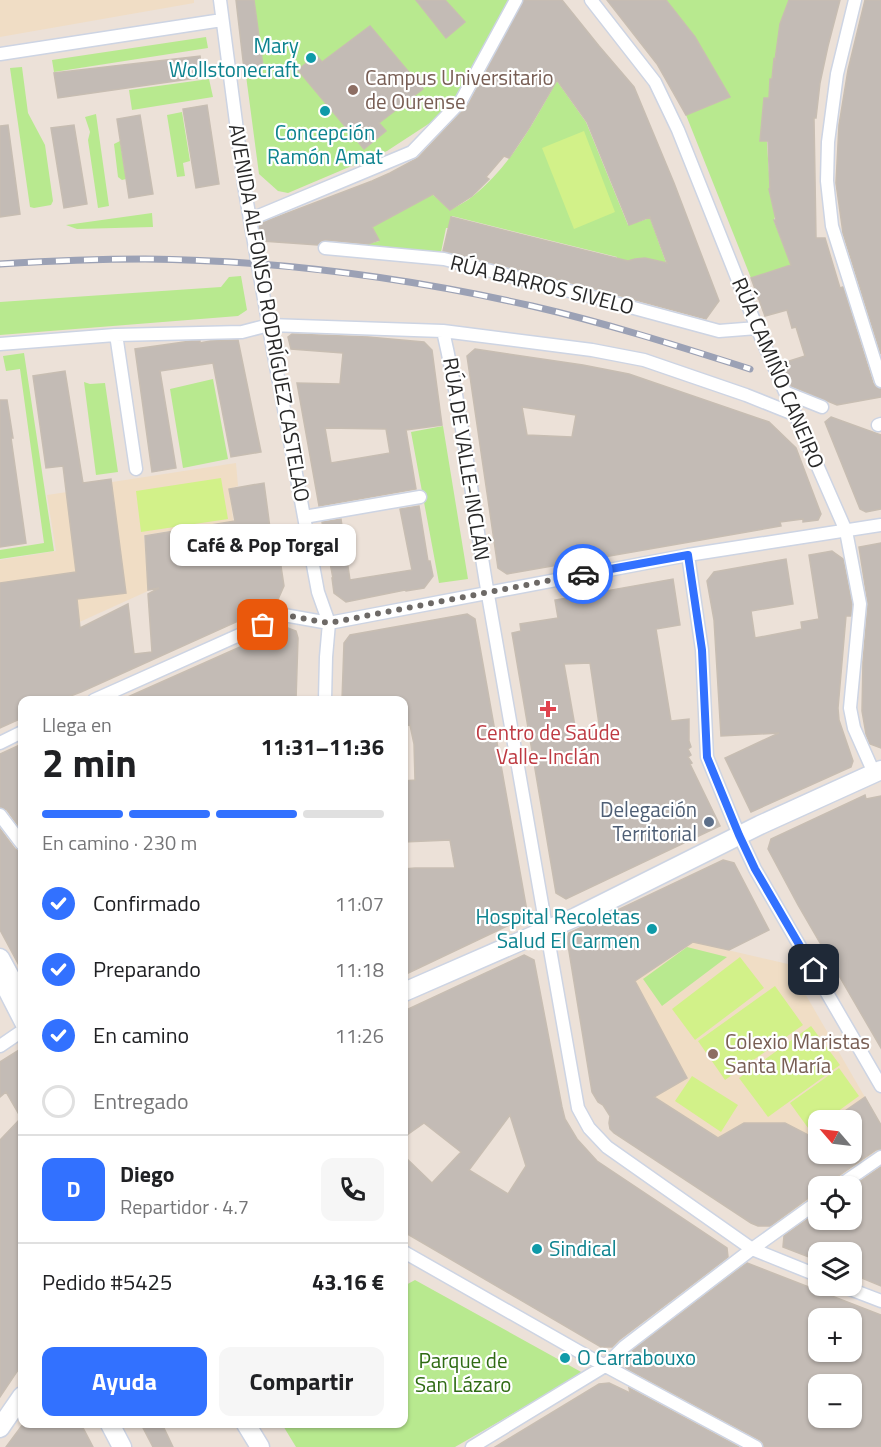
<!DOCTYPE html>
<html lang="es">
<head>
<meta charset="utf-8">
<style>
	body { margin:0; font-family:"Titillium Web",sans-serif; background:#f6f6f6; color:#202124; height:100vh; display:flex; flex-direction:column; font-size:22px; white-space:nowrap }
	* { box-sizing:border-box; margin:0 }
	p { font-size:20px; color:#757577 }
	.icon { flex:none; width:33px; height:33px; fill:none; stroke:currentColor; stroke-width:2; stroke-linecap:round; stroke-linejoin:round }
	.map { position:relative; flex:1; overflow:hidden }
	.panel { position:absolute; left:18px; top:696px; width:390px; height:732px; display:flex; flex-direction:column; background:#fff; border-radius:12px; box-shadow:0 2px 4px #0004 }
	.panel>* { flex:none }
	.needle { width:39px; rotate:298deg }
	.tools { position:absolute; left:808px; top:1110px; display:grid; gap:12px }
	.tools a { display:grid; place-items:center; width:54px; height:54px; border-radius:12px; background:#fff; box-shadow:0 2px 4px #0004; font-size:30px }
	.pin { position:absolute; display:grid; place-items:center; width:51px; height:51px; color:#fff; margin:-26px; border-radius:12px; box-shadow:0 3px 9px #0006 }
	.courier { position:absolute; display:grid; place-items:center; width:60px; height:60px; margin:-30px; border:4px solid #3271ff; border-radius:50%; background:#fff; color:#222; box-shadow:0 2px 8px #0007 }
	.bubble { position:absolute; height:42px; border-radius:12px; background:#fff; box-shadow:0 2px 4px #0004; font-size:20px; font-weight:700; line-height:42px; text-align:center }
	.summary em { font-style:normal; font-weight:700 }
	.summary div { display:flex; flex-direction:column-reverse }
	.summary { display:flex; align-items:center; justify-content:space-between; height:102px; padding:0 24px }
	h1 { font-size:39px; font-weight:700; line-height:45px }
	.bar { display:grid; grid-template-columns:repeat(4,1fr); gap:9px 6px; align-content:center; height:72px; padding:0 24px }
	.bar i { height:8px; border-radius:4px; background:#e0e0e0 }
	.bar .selected { background:#3271ff }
	.bar p { grid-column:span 4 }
	.line { display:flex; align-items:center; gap:15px; padding:0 24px; border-top:2px solid #e0e0e0 }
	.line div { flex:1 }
	.round { display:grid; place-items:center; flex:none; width:63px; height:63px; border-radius:12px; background:#f6f6f6 }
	ol { padding:0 24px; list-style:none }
	li { display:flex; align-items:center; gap:18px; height:66px }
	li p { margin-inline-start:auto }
	li .icon { padding:6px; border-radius:50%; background:#3271ff; color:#fff; stroke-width:4 }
	li:last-child { color:#757577 }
	li i { width:33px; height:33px; border:3px solid #e0e0e0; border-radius:50% }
	.button { display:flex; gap:12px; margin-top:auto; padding:12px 24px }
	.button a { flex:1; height:69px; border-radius:12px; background:#3271ff; color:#fff; font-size:24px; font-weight:700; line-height:69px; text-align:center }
	.button a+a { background:#f6f6f6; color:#202124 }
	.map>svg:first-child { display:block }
	.education { fill:#f0ddc5; fill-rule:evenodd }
	.green { fill:#b8e98f }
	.pitch { fill:#d2f189 }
	.building { fill:#c3bbb5; stroke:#c7bdb2; stroke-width:1.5; fill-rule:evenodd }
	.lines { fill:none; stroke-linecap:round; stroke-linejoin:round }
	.street-casing { stroke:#cdd4e3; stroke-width:15 }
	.secondary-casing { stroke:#cdd4e3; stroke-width:21 }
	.street { stroke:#fff; stroke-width:12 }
	.secondary { stroke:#fff; stroke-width:18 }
	.rail-casing { stroke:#9ba1b5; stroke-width:7 }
	.rail { stroke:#fff; stroke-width:4.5; stroke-dasharray:14; stroke-linecap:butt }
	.done { stroke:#6d6966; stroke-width:6; stroke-dasharray:0 10.8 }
	.route { stroke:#3271ff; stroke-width:8 }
	.culture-dot { fill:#0f9aa8; stroke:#fff; stroke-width:2 }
	.education-dot { fill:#8d6e63; stroke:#fff; stroke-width:2 }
	.health-dot { fill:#e0444e; stroke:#fff; stroke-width:2 }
	.service-dot { fill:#5c6f8a; stroke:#fff; stroke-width:2 }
	.labels { text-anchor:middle; stroke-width:4.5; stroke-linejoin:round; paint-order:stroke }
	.culture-label { font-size:21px; fill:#0d838f; stroke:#fff; text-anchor:end }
	.education-label { font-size:21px; fill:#785e54; stroke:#fff; text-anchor:start }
	.street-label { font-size:21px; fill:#282828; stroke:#fff }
	.health-label { font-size:21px; fill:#be3a42; stroke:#fff }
	.service-label { font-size:21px; fill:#4e5e75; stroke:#fff; text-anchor:end }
	.park-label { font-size:21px; fill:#2f6b13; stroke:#fff }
</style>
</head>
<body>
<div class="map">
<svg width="881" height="1447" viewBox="0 0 881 1447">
	<rect width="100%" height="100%" fill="#ece1d8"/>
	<path class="education" d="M0 0H194V3L0 37Z
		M236 463 238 486 229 489 235 533 221 535 219 523 144 535 148 591 0 658V560L56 551 47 495 94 488 99 484Z
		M693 942 788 964 881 1125V1148L879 1151 829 1186H819V1193L773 1226H758L751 1223 614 1133 609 1126 611 1117 608 1103 598 1102 592 1092 580 1017ZM819 1120H852V1154H819Z"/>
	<path class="green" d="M236 0H510L485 46 454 99 433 121 387 151 288 193 278 191 259 174Z
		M666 0H789L775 60H774L772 79H770L769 98H764L770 189 769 190 775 216 774 221 791 265 751 278 686 115 730 97 695 37Z
		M206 37 208 48 54 72 52 60Z
		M22 67 28 113 45 145 53 201 51 205 34 208 30 207 10 68Z
		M209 79 213 97 132 110 129 90Z
		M557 81 586 122 628 225 650 218 668 268C654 260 640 252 625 264L616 261 617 257 452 216 449 228H446L440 257 354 248 379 241 372 227 432 194 450 210C457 206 466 202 473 196 511 166 534 121 557 81Z
		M182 112 190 161 183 163 185 176 177 177 167 115Z
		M96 114 109 206 98 208 88 140 90 132 85 117Z
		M120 141 126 179 122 180 118 177 114 144Z
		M152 213 153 227 77 229 66 225Z
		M241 276 247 310 238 316 0 335V302L221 287 229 277Z
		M24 353 54 551 0 559V550L44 543 20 369 6 371 3 356Z
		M213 379 228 459 183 468 170 389Z
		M84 382 90 384 105 383 118 472 96 475Z
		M443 426 468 579 439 583 411 432Z
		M687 947 727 957 662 1006 643 979Z
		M415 1280 583 1373 455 1447H296L282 1424H404V1286Z"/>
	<path class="pitch" d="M584 131 615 212 574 229 542 148Z
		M221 478 228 519 141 532 136 491Z
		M740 957 764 988 695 1040 672 1009Z
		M775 986 803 1025 725 1080 698 1041Z
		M811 1026 840 1065 768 1117 739 1078Z
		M839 1068 859 1096 826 1120H819V1126L811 1132 790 1103Z
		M692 1076 738 1105 721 1132 675 1101Z"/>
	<path class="building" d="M236 0H254L263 66 244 69Z
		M416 0H445L465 22 446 38Z
		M524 0H562L599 46 634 87 674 183 719 301 706 319 595 289 443 251 451 217 628 261 635 259 645 258 667 263 650 217 629 225 587 122 557 80 529 128 509 158 504 156 486 177 489 179 472 196 450 210 433 194 372 227 379 240 368 244 326 240 321 241 318 245 262 241 259 224 372 181 390 173 418 158 468 105Z
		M607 0H666L695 37 730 97 686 115 657 64Z
		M789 0H840L828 46 820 83 816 118H814L816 238H825L840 288 843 287 873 383 876 387 881 389V397L837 405 791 386 783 363 805 356 796 327 792 328 787 310 765 316 751 278 791 265 774 220H776L769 189H770L768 141H760L764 98H769L770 79H772L774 59 775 60 780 24Z
		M865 0H881V354L843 233 836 183 839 125 848 70Z
		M370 26 423 89 379 123 386 131 364 149 298 70 316 55 322 62Z
		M200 56 203 77 58 98 54 73Z
		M207 105 219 184 196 188 183 109Z
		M140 115 153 194 129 198 117 119Z
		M8 125 20 214 0 217V126Z
		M74 125 87 204 64 208 51 128Z
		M292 334 368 337 424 342 432 350 442 425 406 430 416 489 319 506 297 383 340 384 343 353 291 349 288 337ZM325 428 386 429 390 453 331 463Z
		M238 340 261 452 231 457 213 363 160 371 176 468 152 472 135 349 191 341H200V343L210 341Z
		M475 349 583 365 629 374 769 422 796 448 821 514 818 520 803 522V519L780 522 781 526 507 574 498 568 467 356ZM522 407 576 415 572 437 527 435Z
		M65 371 83 483 111 479 126 593 77 599 80 628 128 604 134 654 152 652 148 594 159 588 148 590 145 536 235 521 229 489 264 483 270 528 275 527 284 586 276 604 81 692 60 700H22V718L0 728V583L76 572 63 466 46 468 33 376Z
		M0 400H7L13 438H11L26 543 0 547Z
		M831 417 881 435V509L866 512 860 509 825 422Z
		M419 506 428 561H430L433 576 424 588 406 591 405 590 346 602 334 593 332 578H333L322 522 341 519 350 580 412 570 400 509Z
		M881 543V748L870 744 866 734 862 711 863 662 868 604 859 547Z
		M832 551 843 559 852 604 851 616H846L838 708 839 720 853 761 851 767 751 812 725 758 779 733 721 736 714 620 707 581 714 572 786 559 793 604 751 611 755 638 802 629 801 622 819 619 809 555Z
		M673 579 680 625 656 629 671 721 689 719V741L691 747 688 749 691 755 688 757 692 763 690 764 720 826 566 899 556 893 512 633 521 631 520 624 558 618 555 600ZM590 663 600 731 576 732 564 664Z
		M467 614 475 619 527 911 522 919 404 975V869L415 868H455L450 840 404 842V781L415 780 414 744 410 725 404 726V700H342L344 643 350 635Z
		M285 627 296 631 298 638 296 700H261V696L206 700H121Z
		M22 744V831L7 810 0 807V754Z
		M865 795 866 799 881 796V1048L798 905 768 849 771 839Z
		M0 829 15 849 22 852V971L0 930Z
		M723 860 734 863 769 930 729 950 693 942 635 981 687 1078 654 1097 718 1138 744 1123H785L810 1136 819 1130V1154H852V1120H832L865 1097 881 1125V1149L876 1150 834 1179 829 1186H819V1193L814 1194 770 1226H758L751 1223 614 1133 610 1129 609 1123 610 1116 603 1105 598 1102 592 1092 567 939 569 933Z
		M524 955 534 960 562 1107 565 1119 577 1139 597 1161 727 1248 728 1257 619 1340 612 1347H601L404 1232V1156L432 1183 461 1152 424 1123 404 1137V1011ZM510 1115 526 1166 508 1194 469 1170Z
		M22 1048V1364L0 1397V1140L21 1118 6 1092 0 1097V1062Z
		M881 1167V1286L852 1274V1252H819V1261L783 1247 784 1236 819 1211V1220H852V1187Z
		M747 1263 881 1315V1447H764L763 1443 760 1440 626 1368 625 1358 629 1353ZM819 1318H852V1352H819ZM819 1384H852V1418H819Z
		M609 1383 630 1393 629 1388 739 1447H495L599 1384Z
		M23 1424H81L93 1447H6Z
		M141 1424H162L173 1447H153Z"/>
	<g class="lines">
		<defs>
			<path id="street" d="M220 0 245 191 273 350 318 592 329 623 326 657 325 700
				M591 0 655 82 678 130 757 328 846 531 860 604 850 708 854 728 874 773
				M855 0 837 74 828 142 827 181 832 226 881 381
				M0 54 222 20
				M251 219 412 152 461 101 516 0
				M325 248 444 259 593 297 719 331 757 328
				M443 331C463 418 473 507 488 595 517 766 548 937 578 1108L589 1128 607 1147 752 1249 819 1276
				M115 335 117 341 136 469
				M0 344 115 335 242 332 269 325 443 331 592 350 644 360 746 395 796 415
				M787 393 822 407
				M878 425 881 424
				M304 517 420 497
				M688 555 702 650 707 757 739 835 755 869 881 1086
				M94 700 284 615 329 623 688 555 881 525
				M0 743 22 732
				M0 815 22 844
				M0 982 22 1025
				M0 1046 22 1031
				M839 1186 881 1157
				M404 1252 585 1355 756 1447
				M842 1286 881 1301
				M472 1447 605 1366 624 1347 752 1249 819 1201"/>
			<path id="secondary" d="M0 958 22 999
				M404 992 576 917 760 825 881 770
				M110 1424 122 1447
				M246 1424 260 1447
				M0 1428 22 1396"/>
		</defs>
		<use href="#street" class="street-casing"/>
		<use href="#secondary" class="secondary-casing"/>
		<use href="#street" class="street"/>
		<use href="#secondary" class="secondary"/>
		<defs>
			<path id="rail" d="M0 264C48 261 97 259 145 259 273 260 408 278 532 306 606 323 678 346 750 369"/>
		</defs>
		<use href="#rail" class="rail-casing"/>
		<use href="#rail" class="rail"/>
	</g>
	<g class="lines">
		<path class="done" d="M263 625 284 615 329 623 583 574"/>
		<path class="route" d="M583 574 688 555 702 650 707 757 739 835 755 869 814 970"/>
	</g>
	<g class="culture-dot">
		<circle cx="311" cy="58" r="6"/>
		<circle cx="325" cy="111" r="6"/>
		<circle cx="652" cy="929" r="6"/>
		<circle cx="537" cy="1249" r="6"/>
		<circle cx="565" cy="1358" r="6"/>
	</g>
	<g class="education-dot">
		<circle cx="353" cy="90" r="6"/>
		<circle cx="713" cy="1054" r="6"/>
	</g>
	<path class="health-dot" d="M545 700h6v6h6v6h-6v6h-6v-6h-6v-6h6z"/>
	<circle class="service-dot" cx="709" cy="822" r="6"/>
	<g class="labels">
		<g class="culture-label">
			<text x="299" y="53">Mary<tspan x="299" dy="24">Wollstonecraft</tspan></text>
			<text x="325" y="140" text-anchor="middle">Concepción<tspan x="325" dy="24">Ramón Amat</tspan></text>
			<text x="640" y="924">Hospital Recoletas<tspan x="640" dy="24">Salud El Carmen</tspan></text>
			<text x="549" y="1256" text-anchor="start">Sindical</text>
			<text x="577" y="1365" text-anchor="start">O Carrabouxo</text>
		</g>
		<g class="education-label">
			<text x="365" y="85">Campus Universitario<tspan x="365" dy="24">de Ourense</tspan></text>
			<text x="725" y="1049">Colexio Maristas<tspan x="725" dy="24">Santa María</tspan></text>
		</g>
		<g class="street-label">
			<text transform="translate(542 285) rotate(14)" y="7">RÚA BARROS SIVELO</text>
			<text transform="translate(269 313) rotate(80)" y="7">AVENIDA ALFONSO RODRÍGUEZ CASTELAO</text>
			<text transform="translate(778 373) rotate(67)" y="7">RÚA CAMIÑO CANEIRO</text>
			<text transform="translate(466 459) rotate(81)" y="7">RÚA DE VALLE-INCLÁN</text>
		</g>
		<g class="health-label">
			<text x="548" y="740">Centro de Saúde<tspan x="548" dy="24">Valle-Inclán</tspan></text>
		</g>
		<g class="service-label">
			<text x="697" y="817">Delegación<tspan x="697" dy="24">Territorial</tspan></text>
		</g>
		<g class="park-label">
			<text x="463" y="1368">Parque de<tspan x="463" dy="24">San Lázaro</tspan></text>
		</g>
	</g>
</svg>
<div class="tools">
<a><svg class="needle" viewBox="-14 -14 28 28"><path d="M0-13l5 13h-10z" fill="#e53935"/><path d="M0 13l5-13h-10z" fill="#757577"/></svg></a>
<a><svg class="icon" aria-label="locate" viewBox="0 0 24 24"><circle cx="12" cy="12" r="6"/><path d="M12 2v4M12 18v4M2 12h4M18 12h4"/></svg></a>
<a><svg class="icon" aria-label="layers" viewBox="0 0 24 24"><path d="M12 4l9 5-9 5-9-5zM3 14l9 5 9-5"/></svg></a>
<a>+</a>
<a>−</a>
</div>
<div class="pin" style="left:263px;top:625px;background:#ea580c"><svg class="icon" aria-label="bag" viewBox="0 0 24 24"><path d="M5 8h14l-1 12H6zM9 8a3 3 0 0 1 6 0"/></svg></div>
<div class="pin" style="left:814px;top:970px;background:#1f2937"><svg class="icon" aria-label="home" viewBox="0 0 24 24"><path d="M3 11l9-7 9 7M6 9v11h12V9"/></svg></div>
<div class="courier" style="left:583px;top:574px"><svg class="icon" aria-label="car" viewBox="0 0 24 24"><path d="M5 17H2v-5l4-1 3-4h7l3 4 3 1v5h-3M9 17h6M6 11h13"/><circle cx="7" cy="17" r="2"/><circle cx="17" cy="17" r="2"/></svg></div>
<div class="bubble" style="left:170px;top:524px;width:186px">Café &amp; Pop Torgal</div>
<section class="panel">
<div class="summary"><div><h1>2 min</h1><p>Llega en</p></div><em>11:31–11:36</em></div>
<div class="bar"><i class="selected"></i><i class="selected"></i><i class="selected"></i><i></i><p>En camino · 230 m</p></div>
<ol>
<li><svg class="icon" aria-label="check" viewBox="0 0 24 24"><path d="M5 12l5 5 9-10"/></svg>Confirmado<p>11:07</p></li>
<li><svg class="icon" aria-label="check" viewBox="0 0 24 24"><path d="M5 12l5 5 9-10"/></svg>Preparando<p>11:18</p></li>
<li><svg class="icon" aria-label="check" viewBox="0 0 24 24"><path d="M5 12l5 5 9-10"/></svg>En camino<p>11:26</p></li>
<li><i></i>Entregado</li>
</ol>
<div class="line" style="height:108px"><b class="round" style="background:#3271ff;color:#fff">D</b><div><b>Diego</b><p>Repartidor · 4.7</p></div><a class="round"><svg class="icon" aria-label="phone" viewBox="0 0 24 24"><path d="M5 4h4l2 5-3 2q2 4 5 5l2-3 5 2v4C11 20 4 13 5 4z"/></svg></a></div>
<div class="line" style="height:78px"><div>Pedido #5425</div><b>43.16 €</b></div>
<div class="button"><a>Ayuda</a><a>Compartir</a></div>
</section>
</div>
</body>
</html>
